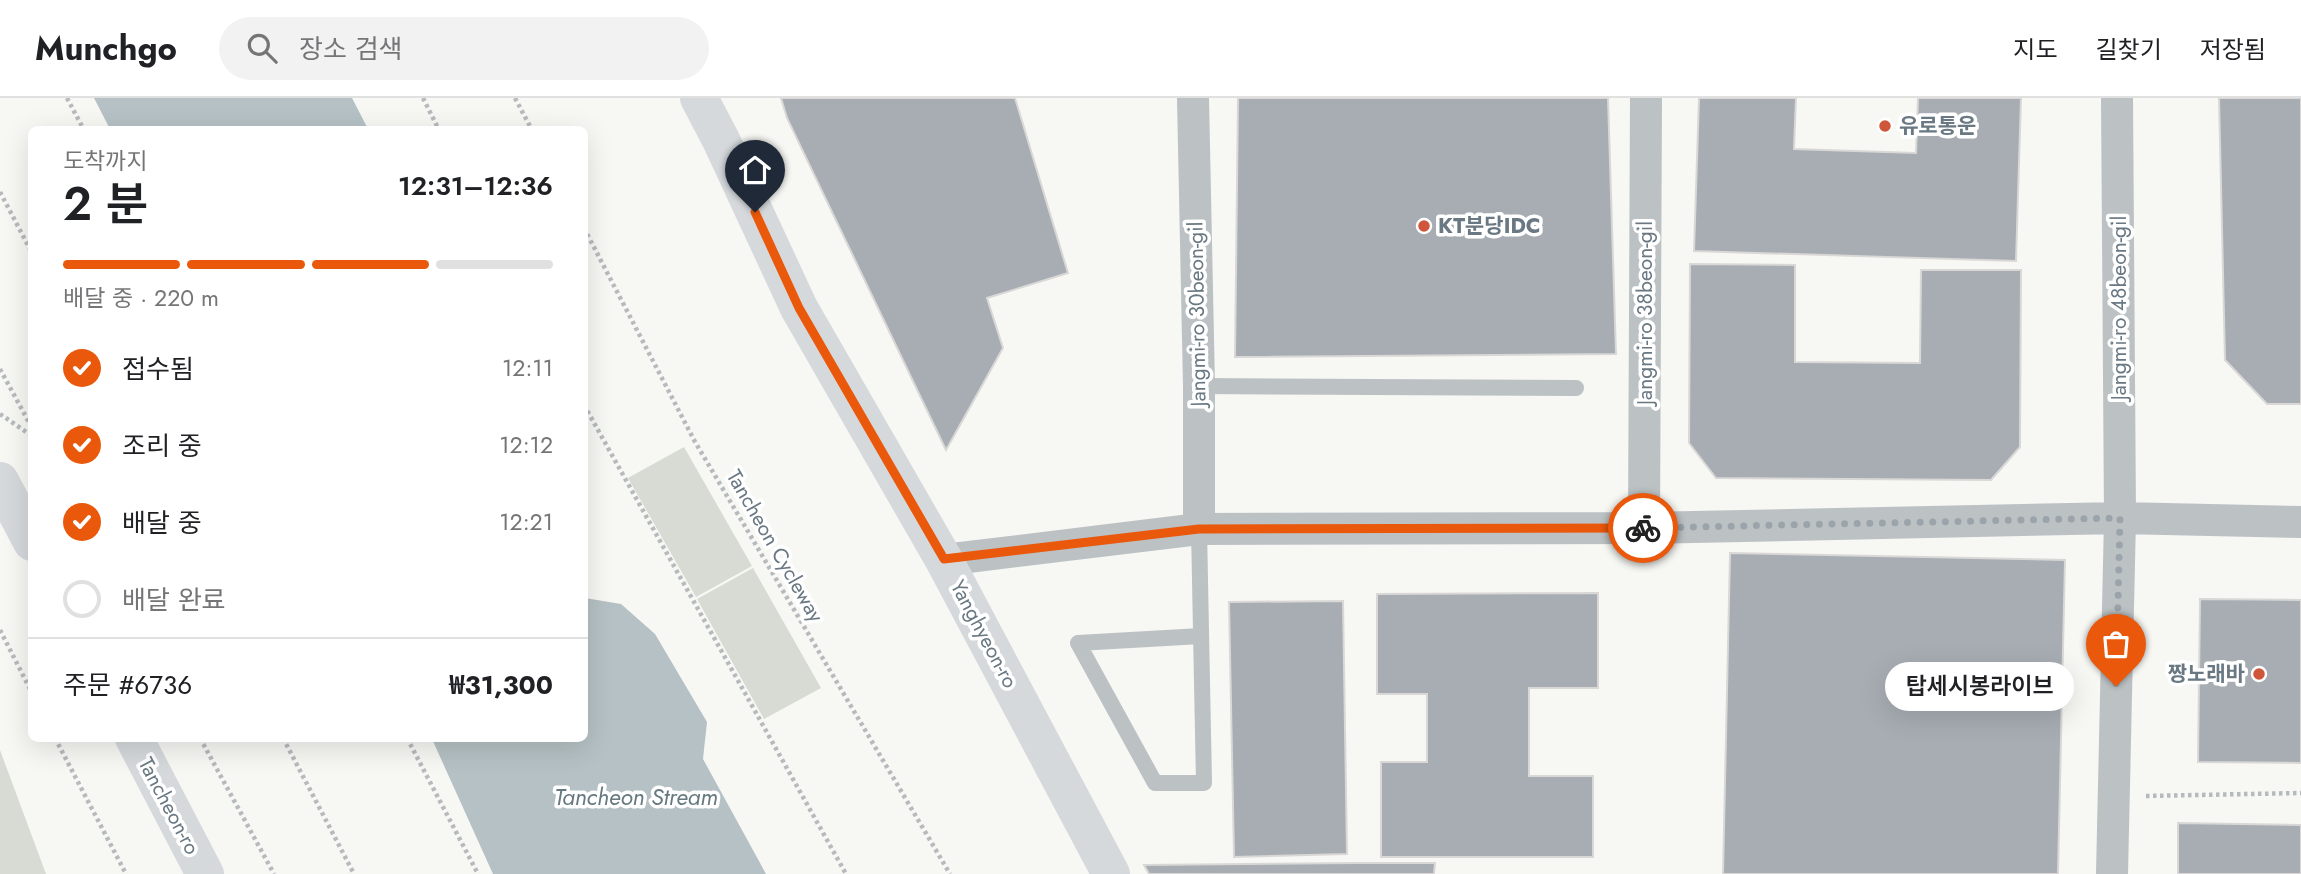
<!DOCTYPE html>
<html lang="ko">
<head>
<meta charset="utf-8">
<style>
	body { margin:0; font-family:Jost,"Noto Sans KR",sans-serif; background:#f2f2f2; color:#202124; height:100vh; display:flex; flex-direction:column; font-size:26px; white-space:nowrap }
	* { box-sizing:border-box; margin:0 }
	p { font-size:23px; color:#757577 }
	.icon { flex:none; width:38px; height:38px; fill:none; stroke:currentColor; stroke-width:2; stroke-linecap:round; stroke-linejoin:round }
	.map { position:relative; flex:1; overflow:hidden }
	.details { position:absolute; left:28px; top:28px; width:560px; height:616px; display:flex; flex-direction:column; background:#fff; border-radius:10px; box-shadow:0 7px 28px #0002 }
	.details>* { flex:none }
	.pin { position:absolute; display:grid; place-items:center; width:60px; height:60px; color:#fff; margin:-72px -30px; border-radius:50% 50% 50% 0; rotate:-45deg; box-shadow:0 0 7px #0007 }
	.pin .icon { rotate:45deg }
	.courier { position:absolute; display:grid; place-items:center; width:70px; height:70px; margin:-35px; border:5px solid #ea580c; border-radius:50%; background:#fff; color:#222; box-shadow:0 2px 9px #0007 }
	.bubble { position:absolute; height:49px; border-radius:24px; background:#fff; box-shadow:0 7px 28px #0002; font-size:23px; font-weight:600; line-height:49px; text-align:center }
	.headline em { font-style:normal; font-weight:600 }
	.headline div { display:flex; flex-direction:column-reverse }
	.headline { display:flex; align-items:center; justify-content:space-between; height:119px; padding:0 35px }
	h1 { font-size:46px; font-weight:600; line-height:52px }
	.bar { display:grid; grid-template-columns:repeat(4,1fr); gap:10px 7px; align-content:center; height:84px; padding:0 35px }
	.bar i { height:9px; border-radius:5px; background:#e0e0e0 }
	.bar .on { background:#ea580c }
	.bar p { grid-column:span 4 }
	.line { display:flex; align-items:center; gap:18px; padding:0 35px; border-top:2px solid #e0e0e0 }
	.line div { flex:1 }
	ol { padding:0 35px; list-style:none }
	li { display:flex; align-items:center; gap:21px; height:77px }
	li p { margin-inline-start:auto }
	li .icon { padding:7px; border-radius:50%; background:#ea580c; color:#fff; stroke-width:4 }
	li:last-child { color:#757577 }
	li i { width:38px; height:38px; border:4px solid #e0e0e0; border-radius:50% }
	header { display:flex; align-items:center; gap:42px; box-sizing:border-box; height:98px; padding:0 35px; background:#fff; border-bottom:2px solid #e0e0e0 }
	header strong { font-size:33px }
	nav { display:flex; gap:38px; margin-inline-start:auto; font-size:24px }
	.search { width:490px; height:63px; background:#f2f2f2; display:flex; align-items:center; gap:18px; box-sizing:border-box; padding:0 24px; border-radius:38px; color:#757577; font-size:26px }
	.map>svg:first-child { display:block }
	.green { fill:#d7dbd4 }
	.water { fill:#b5c1c4 }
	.building { fill:#a7adb3; stroke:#d9d8d7; stroke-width:2 }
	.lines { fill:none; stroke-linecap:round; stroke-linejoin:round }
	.path { stroke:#b7babc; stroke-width:4.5; stroke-dasharray:3.5 3.5; stroke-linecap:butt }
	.service { stroke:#bcc1c4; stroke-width:16 }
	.minor { stroke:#bcc1c4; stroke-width:32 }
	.secondary { stroke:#d5d9dc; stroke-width:38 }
	.done { stroke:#9ba4aa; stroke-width:7; stroke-dasharray:0 12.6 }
	.route { stroke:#ea580c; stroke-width:9 }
	.poi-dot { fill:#d0563b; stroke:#fff; stroke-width:2.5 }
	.labels { text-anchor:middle; stroke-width:7; stroke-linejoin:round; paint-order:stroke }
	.poi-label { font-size:21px; font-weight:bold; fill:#697882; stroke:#fff; text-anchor:start }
	.street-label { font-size:21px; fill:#697882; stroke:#fff }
	.water-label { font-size:23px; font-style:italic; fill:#65797e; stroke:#fff }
</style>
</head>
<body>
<header>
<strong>Munchgo</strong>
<div class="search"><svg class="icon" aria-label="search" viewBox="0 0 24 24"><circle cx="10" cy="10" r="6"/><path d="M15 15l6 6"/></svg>장소 검색</div>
<nav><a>지도</a><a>길찾기</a><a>저장됨</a></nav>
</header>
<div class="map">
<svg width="2301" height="776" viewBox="0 0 2301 776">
	<rect width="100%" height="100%" fill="#f7f7f4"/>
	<path class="green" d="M684 349 752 468 696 499 628 380Z
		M753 470 821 590 764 621 697 501Z
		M0 652 46 776H0Z"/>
	<path class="water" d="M94 0H352L368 31H110Z
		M585 500 621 506 655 536 707 624 703 661 766 776H493L432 641 584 640Z"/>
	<path class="building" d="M781 0H1015L1068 175 987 200 1003 250 946 352 787 20Z
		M1238 0H1608L1616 256 1235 259Z
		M1699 0H1796L1794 51 1916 55 1918 0H2021L2016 163 1694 153Z
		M2219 0H2301V306H2267L2225 262Z
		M1690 166 1795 167V264L1920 265 1921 172H2021L2020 349 1991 382 1716 380 1689 345Z
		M1730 455 2065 462 2058 776H1723Z
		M1598 495V590H1529V678H1593V759H1381V664H1427V596H1377V496Z
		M2200 501 2301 502V665L2198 664Z
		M1343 503 1347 756 1234 759 1229 504Z
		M2178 725 2301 727V776H2178Z
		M1356 765H1435L1434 776H1149L1144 767Z"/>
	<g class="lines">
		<path class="path" d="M67 0 84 32
			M423 0 439 32
			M515 0 532 32
			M0 94 32 155
			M584 130 694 342 950 776
			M0 271 32 330
			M584 307 846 776
			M0 316 32 338
			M0 532 32 595
			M55 640 126 776
			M200 640 274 776
			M283 640 354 776
			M407 640 478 776
			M2146 698 2301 695"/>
		<path class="service" d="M1199 288 1576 290
			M1199 431 1204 685H1155L1078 545 1201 538"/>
		<path class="minor" d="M1193 0 1199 288V431
			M1644 430 1646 0
			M944 462 1199 431 1644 430 2120 420 2301 424
			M2112 776 2120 420 2117 0"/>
		<path class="secondary" d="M699 0 721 42 799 210 944 462 1111 776
			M0 383 32 444
			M134 640 205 776"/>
	</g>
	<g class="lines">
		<path class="done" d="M1643 430 2120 420 2116 588"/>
		<path class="route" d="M755 114 799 210 944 461 1199 431 1643 430"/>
	</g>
	<g class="poi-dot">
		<circle cx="1885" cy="28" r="7"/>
		<circle cx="1424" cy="128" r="7"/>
		<circle cx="2259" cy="576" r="7"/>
	</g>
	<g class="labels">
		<g class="poi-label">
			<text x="1899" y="35">유로통운</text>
			<text x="1438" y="135">KT분당IDC</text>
			<text x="2245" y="583" text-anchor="end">짱노래바</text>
		</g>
		<g class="street-label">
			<text transform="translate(2119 210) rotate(-90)" y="7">Jangmi-ro 48beon-gil</text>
			<text transform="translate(1645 215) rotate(-90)" y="7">Jangmi-ro 38beon-gil</text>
			<text transform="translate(1197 216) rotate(-91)" y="7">Jangmi-ro 30beon-gil</text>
			<text transform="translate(775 448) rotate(60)" y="7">Tancheon Cycleway</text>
			<text transform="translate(984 536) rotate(62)" y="7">Yanghyeon-ro</text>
			<text transform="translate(169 708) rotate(62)" y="7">Tancheon-ro</text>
		</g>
		<g class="water-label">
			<text x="636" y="707">Tancheon Stream</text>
		</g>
	</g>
</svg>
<div class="pin" style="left:2116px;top:588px;background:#ea580c"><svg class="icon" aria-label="bag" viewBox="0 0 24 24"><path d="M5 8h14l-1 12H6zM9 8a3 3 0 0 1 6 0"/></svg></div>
<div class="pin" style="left:755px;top:114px;background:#1f2937"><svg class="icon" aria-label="home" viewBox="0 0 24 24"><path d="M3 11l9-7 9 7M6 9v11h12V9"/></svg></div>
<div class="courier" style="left:1643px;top:430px"><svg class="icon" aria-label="bike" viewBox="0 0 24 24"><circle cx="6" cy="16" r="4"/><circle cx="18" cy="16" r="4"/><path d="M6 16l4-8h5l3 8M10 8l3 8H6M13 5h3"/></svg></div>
<div class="bubble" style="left:1885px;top:564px;width:189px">탑세시봉라이브</div>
<section class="details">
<div class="headline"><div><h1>2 분</h1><p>도착까지</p></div><em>12:31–12:36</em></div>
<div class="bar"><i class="on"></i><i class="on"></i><i class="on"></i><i></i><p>배달 중 · 220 m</p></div>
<ol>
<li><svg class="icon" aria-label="check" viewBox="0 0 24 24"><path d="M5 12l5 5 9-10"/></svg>접수됨<p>12:11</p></li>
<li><svg class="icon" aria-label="check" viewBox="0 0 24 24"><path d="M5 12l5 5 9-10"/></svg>조리 중<p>12:12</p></li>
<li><svg class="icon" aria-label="check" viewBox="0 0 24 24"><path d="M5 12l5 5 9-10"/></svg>배달 중<p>12:21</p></li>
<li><i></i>배달 완료</li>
</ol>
<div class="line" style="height:91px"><div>주문 #6736</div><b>₩31,300</b></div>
</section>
</div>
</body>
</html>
